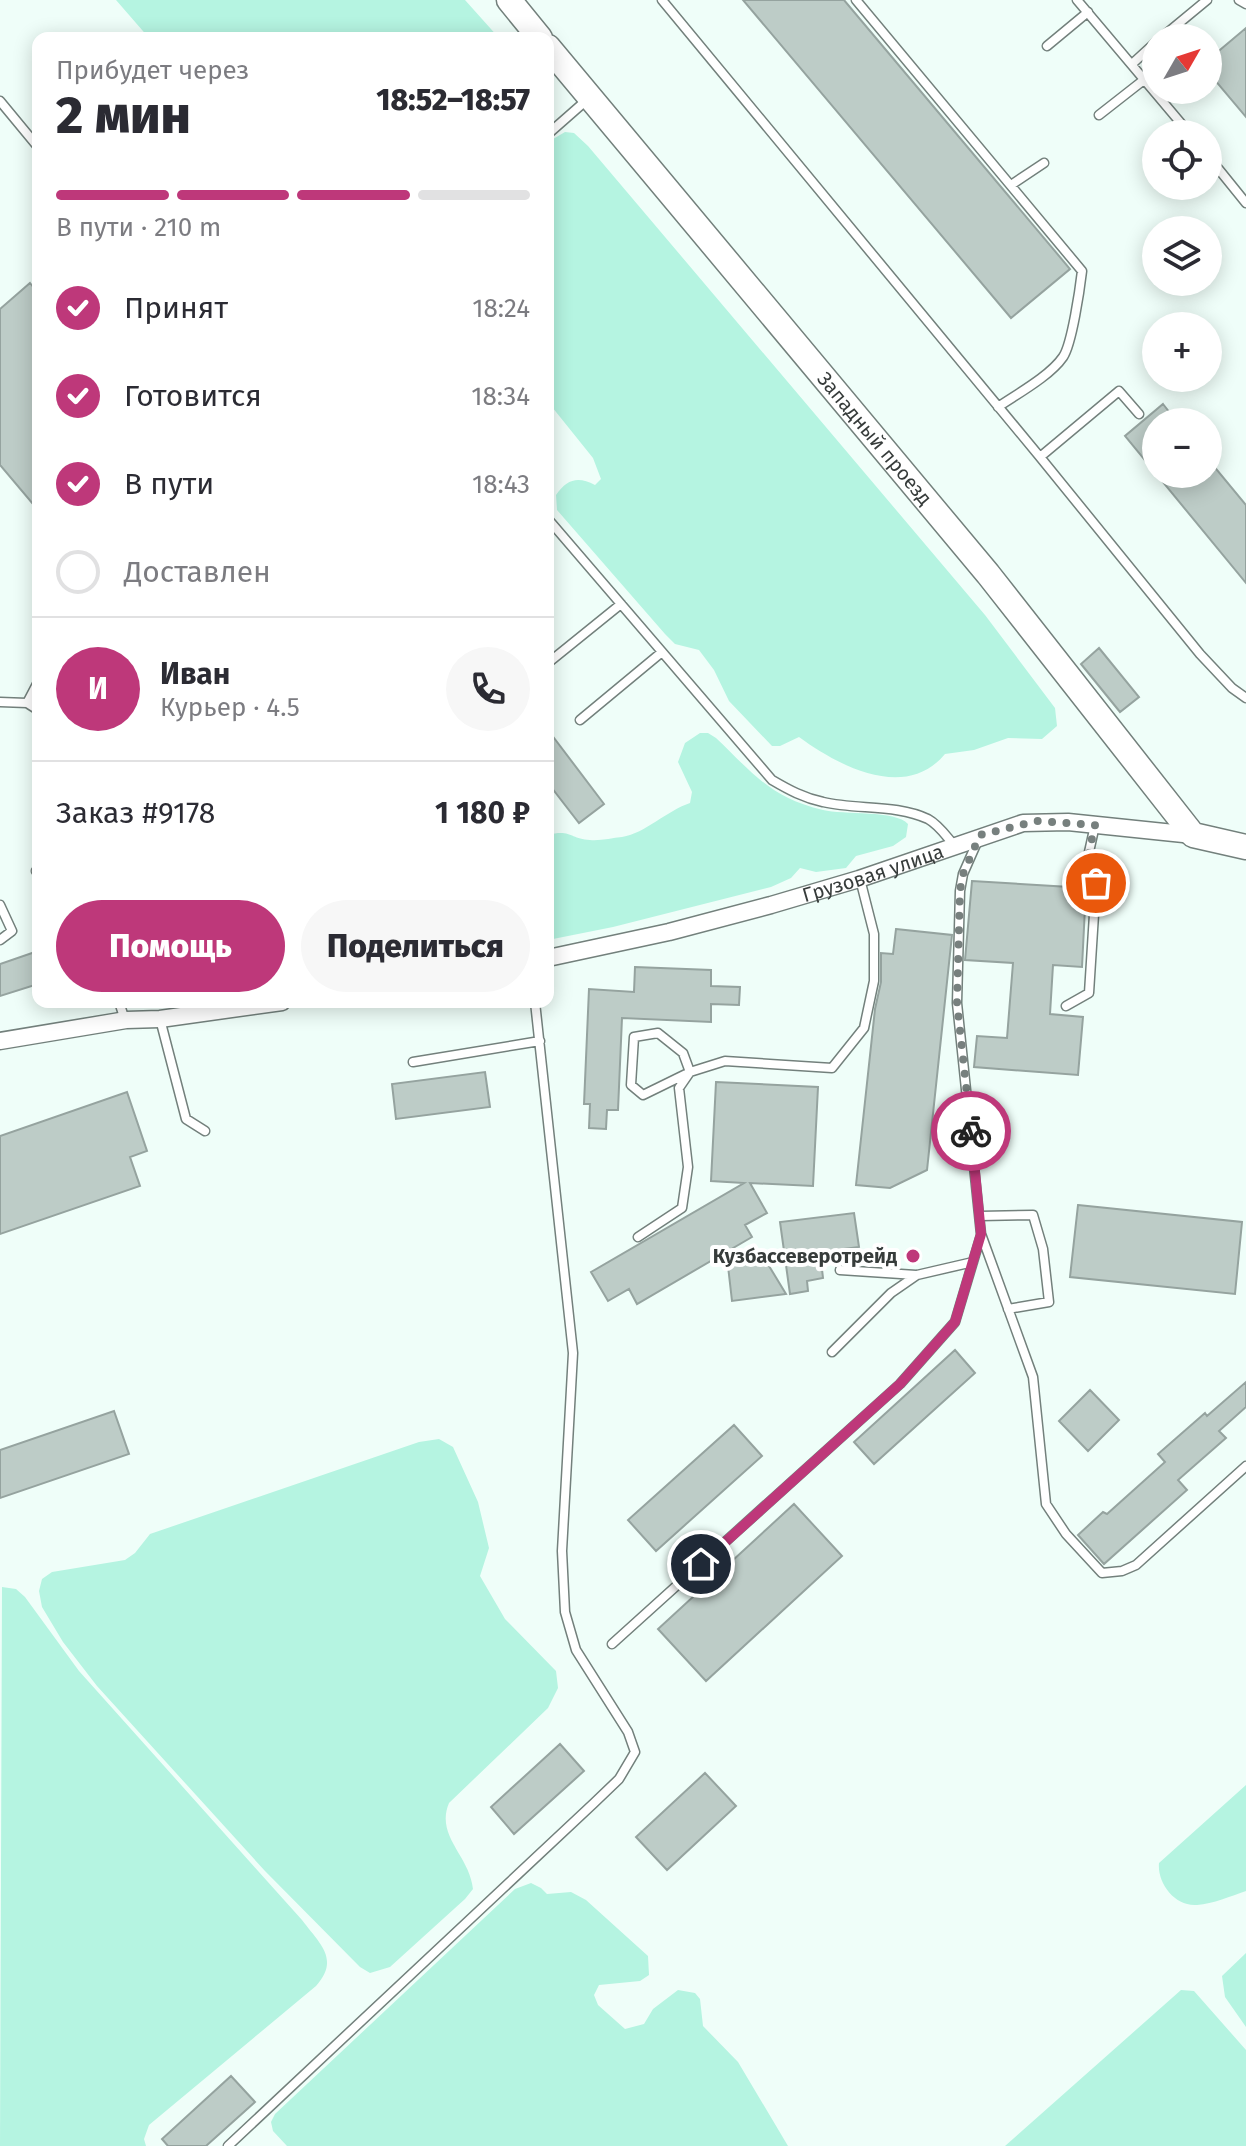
<!DOCTYPE html>
<html lang="ru">
<head>
<meta charset="utf-8">
<style>
	body { margin:0; font-family:"Fira Sans",sans-serif; background:#f7f7f7; color:#2b2b33; height:100vh; display:flex; flex-direction:column; font-size:30px; white-space:nowrap }
	* { box-sizing:border-box; margin:0 }
	p { font-size:26px; color:#7c7c81 }
	.icon { flex:none; width:44px; height:44px; fill:none; stroke:currentColor; stroke-width:2; stroke-linecap:round; stroke-linejoin:round }
	.map { position:relative; flex:1; overflow:hidden }
	.drawer { position:absolute; left:32px; top:32px; width:522px; height:976px; display:flex; flex-direction:column; background:#fff; border-radius:16px; box-shadow:0 4px 20px #0003 }
	.drawer>* { flex:none }
	.needle { width:52px; rotate:51deg }
	.controls { position:absolute; left:1142px; top:24px; display:grid; gap:16px }
	.controls a { display:grid; place-items:center; width:80px; height:80px; border-radius:50%; background:#fff; box-shadow:0 4px 20px #0003; font-size:40px }
	.pin { position:absolute; display:grid; place-items:center; width:68px; height:68px; color:#fff; margin:-34px; border:4px solid #fff; border-radius:50%; box-shadow:0 2px 8px #0007 }
	.courier { position:absolute; display:grid; place-items:center; width:80px; height:80px; margin:-40px; border:6px solid #be387a; border-radius:50%; background:#fff; color:#222; box-shadow:0 2px 10px #0007 }
	.overview em { font-style:normal; font-weight:800 }
	.overview div { display:flex; flex-direction:column-reverse }
	.overview { display:flex; align-items:center; justify-content:space-between; height:136px; padding:0 24px }
	h1 { font-size:52px; font-weight:800; line-height:60px }
	.bar { display:grid; grid-template-columns:repeat(4,1fr); gap:12px 8px; align-content:center; height:96px; padding:0 24px }
	.bar i { height:10px; border-radius:6px; background:#e1e1e2 }
	.bar .selected { background:#be387a }
	.bar p { grid-column:span 4 }
	.line { display:flex; align-items:center; gap:20px; padding:0 24px; border-top:2px solid #e1e1e2 }
	.line div { flex:1 }
	.round { display:grid; place-items:center; flex:none; width:84px; height:84px; border-radius:42px; background:#f7f7f7 }
	ol { padding:0 24px; list-style:none }
	li { display:flex; align-items:center; gap:24px; height:88px }
	li p { margin-inline-start:auto }
	li .icon { padding:8px; border-radius:50%; background:#be387a; color:#fff; stroke-width:4 }
	li:last-child { color:#7c7c81 }
	li i { width:44px; height:44px; border:4px solid #e1e1e2; border-radius:50% }
	.action { display:flex; gap:16px; margin-top:auto; padding:16px 24px }
	.action a { flex:1; height:92px; border-radius:48px; background:#be387a; color:#fff; font-size:32px; font-weight:800; line-height:92px; text-align:center }
	.action a+a { background:#f7f7f7; color:#2b2b33 }
	.map>svg:first-child { display:block }
	.green { fill:#b5f4e1 }
	.building { fill:#bdccc7; stroke:#95a39f; stroke-width:2 }
	.lines { fill:none; stroke-linecap:round; stroke-linejoin:round }
	.lane-casing { stroke:#73807c; stroke-width:11 }
	.street-casing { stroke:#73807c; stroke-width:19 }
	.primary-casing { stroke:#73807c; stroke-width:27 }
	.lane { stroke:#fff; stroke-width:8 }
	.street { stroke:#fff; stroke-width:16 }
	.primary { stroke:#fff; stroke-width:24 }
	.done { stroke:#77807e; stroke-width:8; stroke-dasharray:0 14.4 }
	.route { stroke:#be387a; stroke-width:10 }
	.poi-dot { fill:#be387a; stroke:#fff; stroke-width:3 }
	.labels { text-anchor:middle; stroke-width:8; stroke-linejoin:round; paint-order:stroke }
	.street-label { font-size:20px; fill:#373c3b; stroke:#fff }
	.poi-label { font-size:20px; font-weight:bold; fill:#373c3b; stroke:#fff; text-anchor:end }
</style>
</head>
<body>
<div class="map">
<svg width="1246" height="2146" viewBox="0 0 1246 2146">
	<rect width="100%" height="100%" fill="#effef9"/>
	<path class="green" d="M116 0H465L499 38H149Z
		M565 132 574 133 588 146 985 615 1055 708 1057 726 1042 739 1008 738 974 750 945 754C906 801 840 767 799 737L780 746H772L729 701 714 670 699 650 675 644 665 634 557 510 556 495C567 479 578 476 595 485L601 479 593 458 548 402V142Z
		M700 733H708L716 738C752 772 770 798 823 810 843 815 896 810 908 824L906 837 893 846 856 856 846 868 816 872 800 868 791 878 771 887 613 927 548 940V835C571 829 570 839 590 840 600 841 612 838 622 837 646 833 666 811 690 803L692 792 678 762 685 743Z
		M439 1439 453 1447 478 1502 489 1548 480 1576 505 1619 556 1671 558 1688 548 1708 449 1803C435 1836 470 1856 473 1889L465 1899 390 1967 370 1973 360 1967 265 1871 97 1686 63 1642 42 1607 39 1591 42 1579 52 1572 125 1560 135 1553 150 1534 419 1442Z
		M2 1587 16 1589 25 1597 79 1671 302 1920C320 1944 340 1959 316 1986L149 2125 144 2139 146 2146H0Z
		M1246 1785V1891C1231 1896 1213 1904 1197 1905 1175 1907 1157 1883 1159 1863Z
		M531 1883 541 1888 547 1894 571 1892 586 1900 648 1956 649 1975 640 1981 599 1985 594 1995 598 2005 625 2029 644 2024 653 2009 678 1990 695 1993 700 1999 703 2026 738 2062 788 2146H287L273 2131 271 2122 275 2114 515 1889Z
		M1246 1953V2027L1225 1997 1222 1976Z
		M1181 1990 1194 1991 1246 2050V2146H1005Z"/>
	<path class="building" d="M743 0H844L1070 269 1011 318Z
		M1246 28V117L1208 72V60Z
		M30 283 38 293V510L0 465V309Z
		M1163 404 1177 422H1156V474H1208V459L1246 505V583L1125 436Z
		M1099 648 1139 697 1120 712 1081 664Z
		M548 730 604 804 579 823 548 783Z
		M972 881 1086 888 1082 967 1053 965 1050 1014 1083 1017 1078 1075 974 1067 977 1036 1007 1038 1013 963 965 960Z
		M896 929 952 935 927 1170 890 1188 856 1185 875 1009 881 982V953L893 954Z
		M38 951V984L0 996V964Z
		M635 967 711 970V986L740 987 739 1005 711 1004V1022L622 1018 618 1110H607L606 1129 589 1128 590 1104H584L589 989 634 992Z
		M485 1072 490 1107 396 1119 392 1084Z
		M716 1082 818 1087 813 1186 750 1183 767 1213 745 1225 752 1237 637 1304 629 1289 608 1301 591 1272 744 1183 711 1181Z
		M127 1092 147 1151 130 1157 140 1186 0 1234V1136Z
		M1078 1205 1242 1222 1235 1294 1070 1277Z
		M854 1213 859 1247 820 1252 823 1278 807 1281 808 1291 790 1294 780 1222Z
		M766 1261 786 1294 732 1301 728 1266Z
		M955 1350 975 1373 874 1464 854 1442Z
		M1246 1382V1407L1219 1431 1226 1438 1178 1480 1187 1490 1104 1564 1078 1535 1103 1512 1107 1514 1165 1462 1158 1454 1205 1413 1207 1416Z
		M1090 1390 1119 1420 1088 1451 1059 1421Z
		M114 1411 129 1454 0 1498V1450Z
		M734 1425 762 1456 656 1551 628 1520Z
		M794 1504 842 1556 706 1681 658 1629Z
		M560 1744 584 1771 514 1834 491 1807Z
		M705 1773 736 1806 667 1870 636 1837Z
		M231 2076 255 2102 206 2146H168L162 2139Z"/>
	<g class="lines">
		<defs>
			<path id="lane" d="M662 0 1040 457 1119 391 1139 414
				M856 0 1082 271C1080 288 1072 344 1063 357 1050 376 1017 394 998 407
				M1077 0 1190 134
				M1239 0 1246 4
				M1161 38 1207 0
				M1047 46 1088 12
				M1132 64 1156 42
				M0 101 38 147
				M1099 115 1145 79
				M548 134 589 98
				M1208 156 1246 203
				M1011 185 1044 163
				M1040 457 1200 654 1232 688 1246 698
				M548 519 772 780C789 790 804 798 823 802 857 810 896 804 928 819 939 825 946 836 954 845
				M548 663 621 604
				M0 702 27 703 38 710
				M27 703 38 682
				M580 720 662 652
				M978 840 963 874 960 891 957 1003 981 1234 1033 1377 1046 1504 1066 1534 1102 1573 1122 1571 1136 1565 1246 1466
				M36 871 38 873
				M0 905 12 931 0 940
				M119 1002 125 1020
				M1066 1006 1089 993 1096 883 1083 879 1095 825
				M160 1019 186 1119 205 1131
				M658 1033 683 1053 690 1072 643 1095 631 1085 634 1037Z
				M413 1062 540 1041
				M980 1216 1033 1215 1043 1249 1049 1302 1008 1309
				M638 1237 682 1208 688 1167 679 1088 690 1072 725 1061 832 1068 864 1028 874 981V934L860 879
				M840 1270 916 1275
				M832 1352 891 1293 917 1275 973 1262
				M612 1644 900 1384 955 1322 981 1235
				M228 2146 594 1803 619 1779 635 1752 628 1732 576 1650 565 1612 562 1551 573 1353 535 1002"/>
			<g id="street">
				<path id="s1" d="M548 958 669 932 771 905 859 879 1023 823 1068 822 1193 835"/>
				<path d="M0 1041 126 1020 160 1019 282 1002"/>
			</g>
			<g id="primary">
				<path d="M509 0 540 38"/>
				<path id="s2" d="M548 47 988 574 1193 835 1246 847"/>
			</g>
		</defs>
		<use href="#lane" class="lane-casing"/>
		<use href="#street" class="street-casing"/>
		<use href="#primary" class="primary-casing"/>
		<use href="#lane" class="lane"/>
		<use href="#street" class="street"/>
		<use href="#primary" class="primary"/>
	</g>
	<g class="lines">
		<path class="done" d="M971 1131 957 1003 960 891 963 874 980 835 1037 821 1095 825 1083 879 1096 883"/>
		<path class="route" d="M701 1564 900 1384 955 1322 981 1234 971 1131"/>
	</g>
	<circle class="poi-dot" cx="913" cy="1256" r="8"/>
	<g class="labels">
		<g class="street-label">
			<text dy="7" stroke="none"><textPath href="#s2" startOffset="510">Западный проезд</textPath></text>
			<text dy="7" stroke="none"><textPath href="#s1" startOffset="336">Грузовая улица</textPath></text>
		</g>
		<g class="poi-label">
			<text x="897" y="1263">Кузбассеверотрейд</text>
		</g>
	</g>
</svg>
<div class="controls">
<a><svg class="needle" viewBox="-14 -14 28 28"><path d="M0-13l5 13h-10z" fill="#e53935"/><path d="M0 13l5-13h-10z" fill="#7c7c81"/></svg></a>
<a><svg class="icon" aria-label="locate" viewBox="0 0 24 24"><circle cx="12" cy="12" r="6"/><path d="M12 2v4M12 18v4M2 12h4M18 12h4"/></svg></a>
<a><svg class="icon" aria-label="layers" viewBox="0 0 24 24"><path d="M12 4l9 5-9 5-9-5zM3 14l9 5 9-5"/></svg></a>
<a>+</a>
<a>−</a>
</div>
<div class="pin" style="left:1096px;top:883px;background:#ea580c"><svg class="icon" aria-label="bag" viewBox="0 0 24 24"><path d="M5 8h14l-1 12H6zM9 8a3 3 0 0 1 6 0"/></svg></div>
<div class="pin" style="left:701px;top:1564px;background:#1f2937"><svg class="icon" aria-label="home" viewBox="0 0 24 24"><path d="M3 11l9-7 9 7M6 9v11h12V9"/></svg></div>
<div class="courier" style="left:971px;top:1131px"><svg class="icon" aria-label="bike" viewBox="0 0 24 24"><circle cx="6" cy="16" r="4"/><circle cx="18" cy="16" r="4"/><path d="M6 16l4-8h5l3 8M10 8l3 8H6M13 5h3"/></svg></div>
<section class="drawer">
<div class="overview"><div><h1>2 мин</h1><p>Прибудет через</p></div><em>18:52–18:57</em></div>
<div class="bar"><i class="selected"></i><i class="selected"></i><i class="selected"></i><i></i><p>В пути · 210 m</p></div>
<ol>
<li><svg class="icon" aria-label="check" viewBox="0 0 24 24"><path d="M5 12l5 5 9-10"/></svg>Принят<p>18:24</p></li>
<li><svg class="icon" aria-label="check" viewBox="0 0 24 24"><path d="M5 12l5 5 9-10"/></svg>Готовится<p>18:34</p></li>
<li><svg class="icon" aria-label="check" viewBox="0 0 24 24"><path d="M5 12l5 5 9-10"/></svg>В пути<p>18:43</p></li>
<li><i></i>Доставлен</li>
</ol>
<div class="line" style="height:144px"><b class="round" style="background:#be387a;color:#fff">И</b><div><b>Иван</b><p>Курьер · 4.5</p></div><a class="round"><svg class="icon" aria-label="phone" viewBox="0 0 24 24"><path d="M5 4h4l2 5-3 2q2 4 5 5l2-3 5 2v4C11 20 4 13 5 4z"/></svg></a></div>
<div class="line" style="height:104px"><div>Заказ #9178</div><b>1 180 ₽</b></div>
<div class="action"><a>Помощь</a><a>Поделиться</a></div>
</section>
</div>
</body>
</html>
